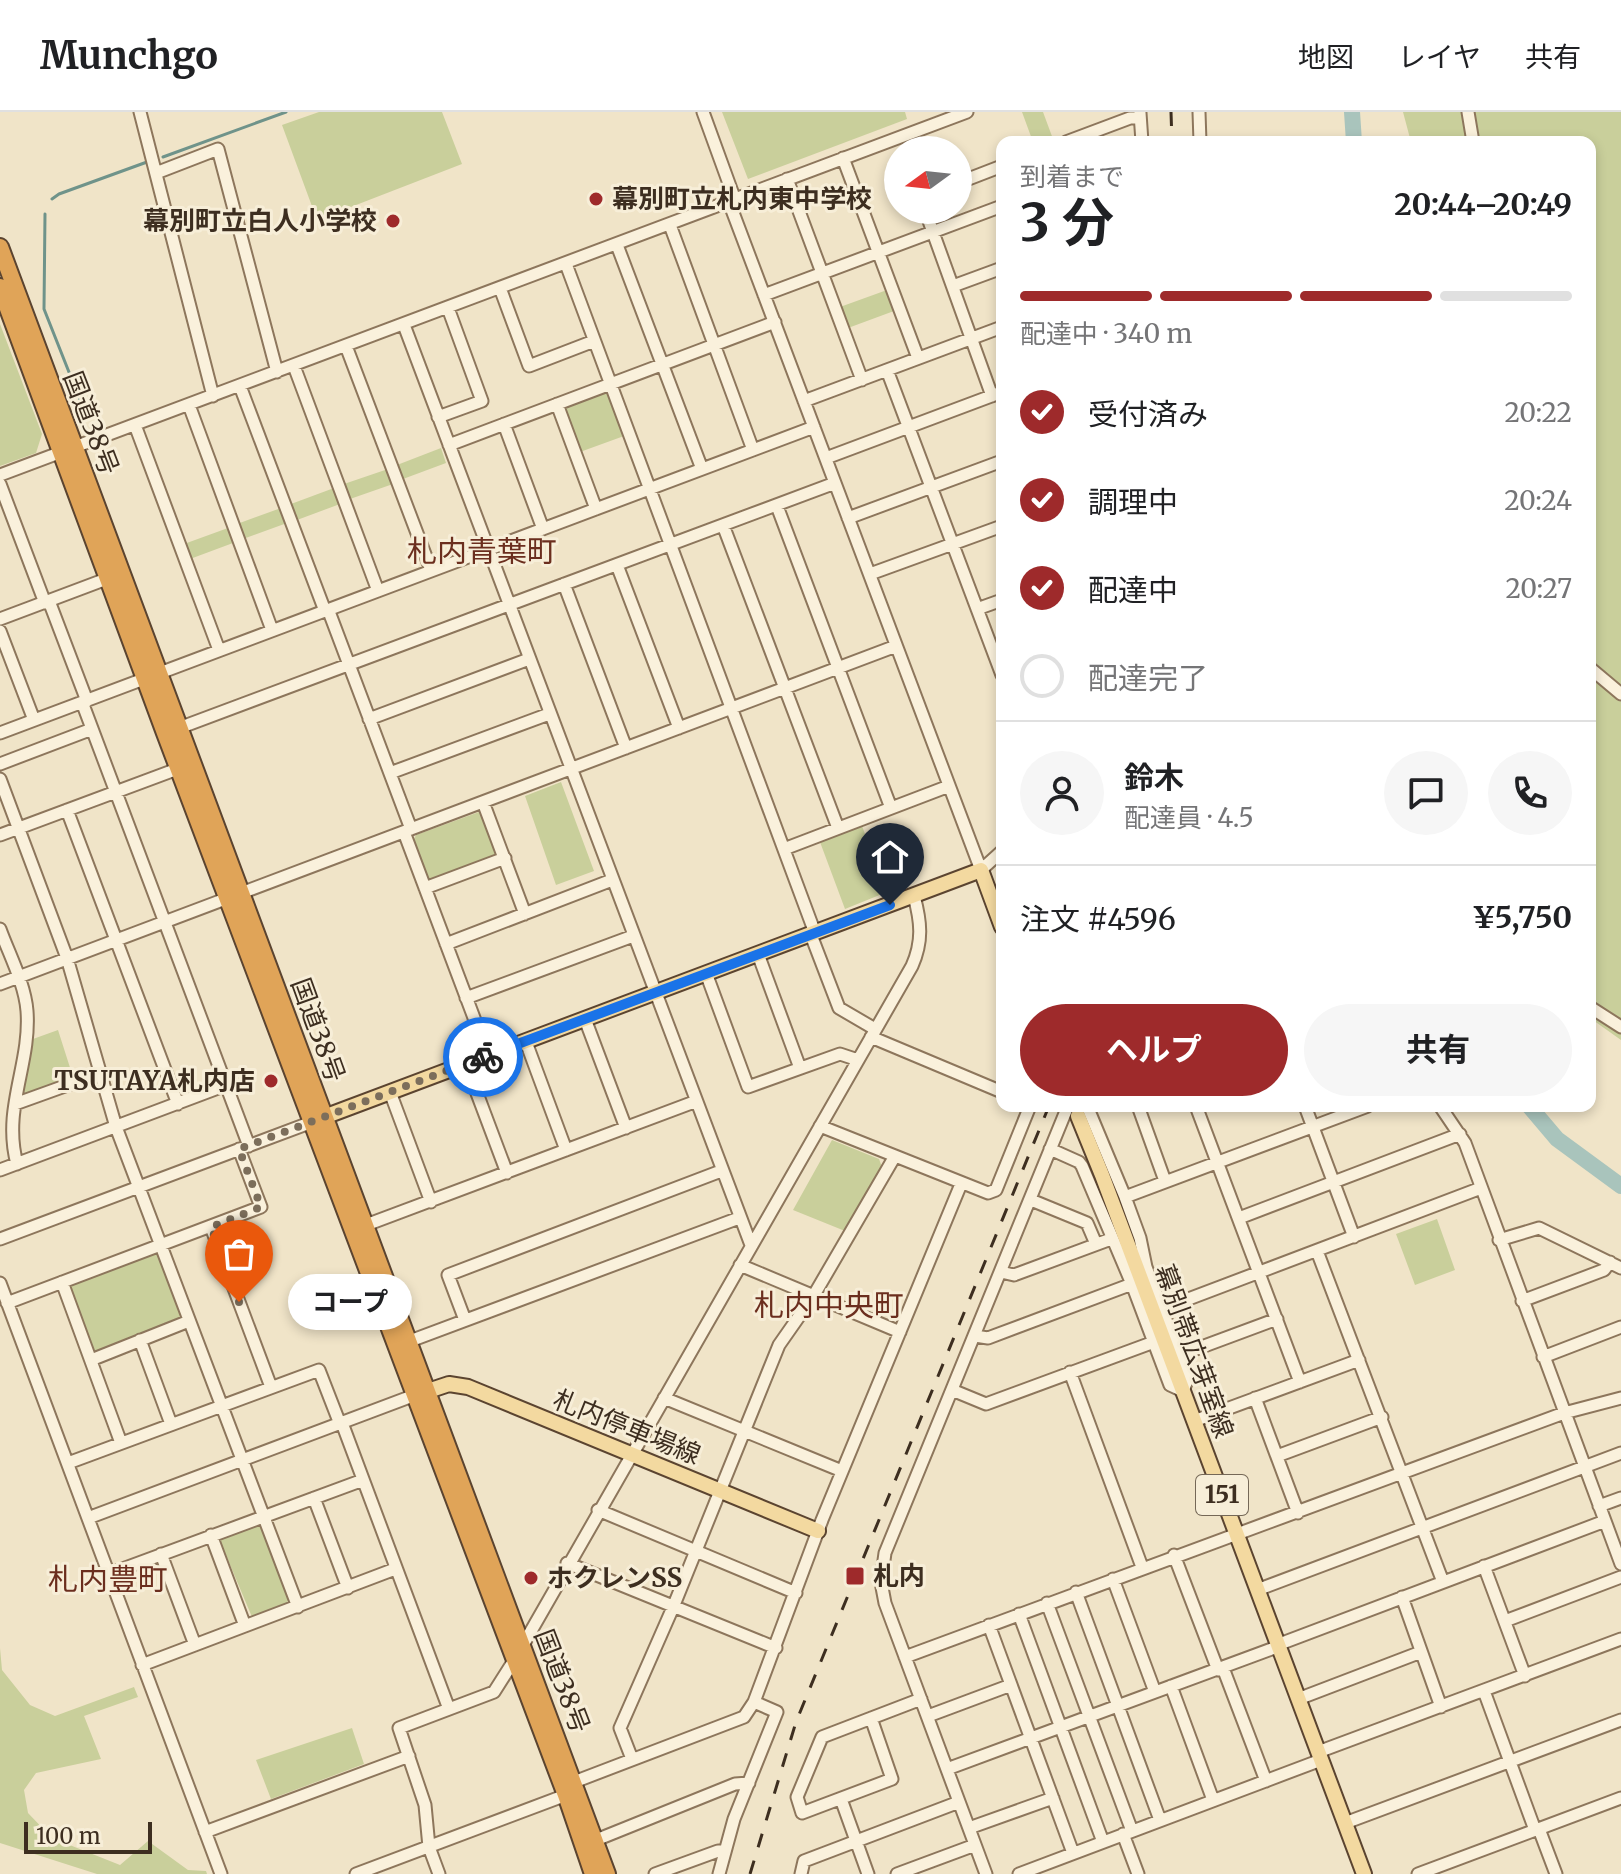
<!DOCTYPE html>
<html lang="ja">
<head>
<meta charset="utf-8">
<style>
	body { margin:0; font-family:Merriweather,"Noto Sans JP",serif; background:#f6f6f6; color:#202124; height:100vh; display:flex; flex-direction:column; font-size:30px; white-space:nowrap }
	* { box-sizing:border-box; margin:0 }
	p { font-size:26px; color:#757577 }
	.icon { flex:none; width:44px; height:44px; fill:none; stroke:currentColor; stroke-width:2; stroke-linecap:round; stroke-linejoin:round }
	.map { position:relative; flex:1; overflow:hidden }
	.drawer { position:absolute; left:996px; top:24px; width:600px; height:976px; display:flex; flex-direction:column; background:#fff; border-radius:16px; box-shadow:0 4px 12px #0003 }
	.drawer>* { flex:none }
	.needle { width:52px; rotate:255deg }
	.fabs { position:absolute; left:884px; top:24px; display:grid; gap:16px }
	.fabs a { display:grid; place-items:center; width:88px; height:88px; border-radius:50%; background:#fff; box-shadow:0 4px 12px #0003; font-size:40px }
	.scale { position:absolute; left:24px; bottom:20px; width:128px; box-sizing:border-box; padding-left:8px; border:4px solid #3d2e20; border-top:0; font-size:22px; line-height:28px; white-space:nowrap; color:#3d2e20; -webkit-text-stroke:6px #f7eed8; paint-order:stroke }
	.pin { position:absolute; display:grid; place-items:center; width:68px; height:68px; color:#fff; margin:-82px -34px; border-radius:50% 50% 50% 0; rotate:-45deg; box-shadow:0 0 8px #0007 }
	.pin .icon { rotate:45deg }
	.courier { position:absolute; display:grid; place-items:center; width:80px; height:80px; margin:-40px; border:6px solid #1a73e8; border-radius:50%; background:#fff; color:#222; box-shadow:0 2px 10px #0007 }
	.bubble { position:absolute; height:56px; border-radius:28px; background:#fff; box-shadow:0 4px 12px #0003; font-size:26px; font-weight:700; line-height:56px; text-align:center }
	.summary em { font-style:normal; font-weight:700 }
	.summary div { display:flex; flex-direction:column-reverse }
	.summary { display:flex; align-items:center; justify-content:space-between; height:136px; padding:0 24px }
	h1 { font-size:52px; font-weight:700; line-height:60px }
	.bar { display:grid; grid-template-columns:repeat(4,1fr); gap:12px 8px; align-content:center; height:96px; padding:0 24px }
	.bar i { height:10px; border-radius:6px; background:#e0e0e0 }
	.bar .current { background:#9e2a2b }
	.bar p { grid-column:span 4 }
	.line { display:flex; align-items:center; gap:20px; padding:0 24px; border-top:2px solid #e0e0e0 }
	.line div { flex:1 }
	.round { display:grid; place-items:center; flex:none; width:84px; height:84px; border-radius:42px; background:#f6f6f6 }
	ol { padding:0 24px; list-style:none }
	li { display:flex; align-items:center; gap:24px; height:88px }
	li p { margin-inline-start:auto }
	li .icon { padding:8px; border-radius:50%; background:#9e2a2b; color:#fff; stroke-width:4 }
	li:last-child { color:#757577 }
	li i { width:44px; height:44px; border:4px solid #e0e0e0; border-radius:50% }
	.cta { display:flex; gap:16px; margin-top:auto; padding:16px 24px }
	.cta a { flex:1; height:92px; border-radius:48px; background:#9e2a2b; color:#fff; font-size:32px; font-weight:700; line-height:92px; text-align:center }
	.cta a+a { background:#f6f6f6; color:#202124 }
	header { display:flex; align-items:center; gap:48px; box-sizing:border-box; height:112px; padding:0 40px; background:#fff; border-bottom:2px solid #e0e0e0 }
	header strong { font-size:38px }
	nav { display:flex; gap:44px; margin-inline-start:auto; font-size:28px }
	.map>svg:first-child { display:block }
	.green { fill:#c9cf9b }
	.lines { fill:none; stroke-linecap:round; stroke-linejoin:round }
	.stream { stroke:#6f938a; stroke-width:3 }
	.river { stroke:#a9c4bc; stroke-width:16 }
	.minor-casing { stroke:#8d765c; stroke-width:15 }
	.major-casing { stroke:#5b4430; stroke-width:18 }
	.highway-casing { stroke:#5b4430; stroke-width:20 }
	.minor { stroke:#faf1dc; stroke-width:11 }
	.major { stroke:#f3d9a0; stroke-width:14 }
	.highway { stroke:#e0a458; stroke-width:16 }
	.rail { stroke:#3d2e20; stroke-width:3; stroke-dasharray:14 14; stroke-linecap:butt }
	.done { stroke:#7c6e5b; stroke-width:8; stroke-dasharray:0 14.4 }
	.route { stroke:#1a73e8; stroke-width:10 }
	.poi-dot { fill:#9e2a2b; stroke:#f7eed8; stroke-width:3 }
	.labels { text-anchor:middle; stroke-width:6; stroke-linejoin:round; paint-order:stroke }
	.shield { fill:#f7eed8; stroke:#756857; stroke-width:2 }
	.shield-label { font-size:24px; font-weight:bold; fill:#3d2e20 }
	.poi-label { font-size:26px; font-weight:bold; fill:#3d2e20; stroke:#f7eed8; text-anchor:start }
	.street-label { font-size:26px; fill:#3d2e20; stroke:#f7eed8 }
	.quarter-label { font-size:30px; fill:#6b2e1e; stroke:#f7eed8 }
</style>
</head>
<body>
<header>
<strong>Munchgo</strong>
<nav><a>地図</a><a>レイヤ</a><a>共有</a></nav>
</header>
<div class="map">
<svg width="1621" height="1762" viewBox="0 0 1621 1762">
	<rect width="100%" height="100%" fill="#f0e4c8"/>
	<path class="green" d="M319 0H442L462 52 325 105 313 97 282 13Z
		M722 0H905L907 7 748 67Z
		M1022 0H1043L1053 27 1033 30Z
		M1403 0H1621V928L1590 906V30H1411Z
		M887 178 894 199 848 216 840 195Z
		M0 212 42 322 36 341 0 354Z
		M604 280 608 281 624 324 580 340 564 295Z
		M441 336 446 351 403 367 397 353Z
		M388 357 393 372 350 387 344 372Z
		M334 376 340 392 297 408 291 392Z
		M281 396 287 411 243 427 237 412Z
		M228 416 233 431 190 447 184 432Z
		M561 670 594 759 556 773 525 684Z
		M479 700 483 702 497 740 495 744 433 768 428 766 414 727 416 723Z
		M862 714 887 780 845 797 820 730Z
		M58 918 73 965 27 982 22 979 33 927Z
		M832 1028 879 1047 882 1055 845 1119 793 1098Z
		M1437 1107 1455 1158 1415 1173 1396 1122Z
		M156 1142 158 1143 181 1203 179 1208 96 1240 92 1237 69 1176 70 1173Z
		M257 1412 261 1414 288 1488 287 1493 252 1505 220 1429 221 1426Z
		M0 1536 2 1558 30 1593 55 1604 134 1575 138 1585 84 1604 101 1647 36 1661 24 1678 28 1701 52 1726 120 1753 148 1729 188 1758 206 1759 207 1762H97L0 1731Z
		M352 1616 364 1652 271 1687 256 1648Z"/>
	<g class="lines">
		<path class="stream" d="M163 45 286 0
			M52 87 59 82 147 50
			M45 102 44 197 82 293"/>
		<path class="river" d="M1352 0 1354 30
			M1529 994 1557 1027 1621 1074"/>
		<defs>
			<path id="minor" d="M140 0 213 284
				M703 0 735 88
				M1199 0 1200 30
				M1468 0 1473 30
				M1140 1 1142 30
				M1066 30 1130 6H1140
				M843 46 918 246
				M156 61 218 37 277 260
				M787 67 862 268
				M958 71 1002 54
				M729 90 981 758 1002 739
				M925 98 992 284
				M670 113 753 338
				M617 133 702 357
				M566 152 815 821
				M953 174 1002 156
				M500 176 529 254 594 229
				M764 183 1002 94
				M404 213 751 1133
				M346 234 431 458
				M294 254 378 479
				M887 258 1002 563
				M240 274 325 499
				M804 289 1002 215
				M557 292 596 397
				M189 293 272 518
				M438 305 482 289 448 196
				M504 312 543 417
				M135 313 219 538
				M449 333 775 210
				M826 346 1002 280
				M0 363 967 0
				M0 372 45 491
				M777 394 891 696
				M848 406 1002 349
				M723 413 838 716
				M617 453 679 616
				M870 462 1002 414
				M564 472 626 636
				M49 489 87 589
				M328 497 411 717
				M977 497 1002 488
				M0 507 109 466
				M0 519 34 608
				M1590 556 1621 582
				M82 590 249 1034
				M369 607 529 547
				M179 616 835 371
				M0 621 814 315
				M0 652 92 617
				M390 661 549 602
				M0 667 67 846 116 1015 298 1495
				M483 690 525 802
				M67 698 178 992
				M404 720 488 943
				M0 723 180 656
				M784 737 949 674
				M425 776 505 746
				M0 817C9 842 25 872 27 899 31 953 2 996 17 1052
				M811 823 839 896 875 917
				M446 832 612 768
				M758 842 800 956
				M706 861 748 975 840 942 858 948
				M0 872 896 534
				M466 886 633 824
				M1590 895 1621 915
				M585 907 626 1016
				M871 925 1002 980
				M526 930 566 1038
				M466 952 507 1061
				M390 980 431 1090
				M15 992 101 961
				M1138 994 1165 1069
				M1196 994 1300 1270
				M1305 994 1354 1125
				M1440 994 1465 1031 1621 1452
				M820 1014 988 1081 996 1078 1030 994
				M1050 1037 1079 1050 1082 1054 1132 1172 1170 1273 1183 1279 1188 1266 1146 1155 1140 1126 1125 1085 1087 994
				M0 1058 226 973
				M1125 1085 1368 994
				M1031 1088 1087 1111 1096 1132
				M1239 1106 1460 1022
				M366 1113 694 990
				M211 1115 271 1275
				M0 1127 312 1010
				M1499 1128 1539 1116 1621 1156
				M1317 1139 1443 1470
				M740 1153 900 1220
				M1001 1160 1014 1163 1111 1127
				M62 1170 121 1331
				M0 1171 221 1762
				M1522 1189 1604 1158 1610 1150
				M7 1191 261 1095 239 1037
				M1162 1197 1481 1076
				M465 1208 448 1163 721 1059
				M975 1224 988 1226 1132 1172
				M140 1228 171 1312
				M402 1232 739 1106
				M1180 1243 1277 1207
				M1543 1245 1621 1215
				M91 1248 189 1209
				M1070 1260 1142 1455
				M952 1278 986 1292 1154 1230
				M664 1286 842 1359
				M1255 1286 1298 1401
				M1194 1309 1359 1248
				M342 1311 449 1597
				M1277 1344 1382 1305
				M68 1351 319 1258 340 1312
				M314 1386 348 1476
				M1599 1394 1621 1386
				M598 1398 796 1481
				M88 1406 415 1283
				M211 1423 245 1514
				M161 1442 195 1533
				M1174 1443 1218 1558
				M567 1451 776 1536
				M1484 1454 1525 1564
				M109 1462 363 1368
				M1113 1467 1155 1580
				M1257 1478 1621 1341
				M1076 1480 1160 1708
				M1402 1485 1441 1595
				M1047 1491 1132 1719
				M1019 1502 1103 1730
				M1505 1509 1621 1465
				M989 1513 1073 1741
				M1277 1533 1605 1409
				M905 1545 1564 1301 1621 1286
				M142 1553 395 1457
				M1223 1556 1266 1669
				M1171 1574 1213 1688
				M1484 1579 1535 1718
				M1298 1587 1421 1540
				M928 1604 1011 1573
				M871 1606 892 1667 802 1701 797 1685 822 1625 921 1587
				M1318 1640 1621 1527
				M632 1647 620 1616 674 1493 779 1233 814 1183 895 1044
				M947 1657 1277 1535
				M841 1687 868 1762
				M1345 1711 1621 1608
				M969 1716 1053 1686
				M1539 1717 1556 1762
				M205 1720 409 1644
				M1123 1722 1138 1762
				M596 1728 735 1672 749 1671
				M356 1762 566 1683 574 1670 744 1605 754 1590 822 1408 961 1072
				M439 1762 429 1735 425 1693 399 1616 494 1580 515 1547 912 854C923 829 921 810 914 784
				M655 1762 718 1739H725
				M719 1762 734 1707 777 1600 754 1590
				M801 1762 804 1749 959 1690
				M897 1762 975 1733
				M986 1762 885 1491 881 1470 885 1441 1068 994
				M1019 1762 1321 1648
				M1418 1762 1621 1686"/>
			<path id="major" d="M1078 1004 1102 1063 1364 1762
				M316 1008 981 758 1002 815
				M419 1282 449 1272 468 1275 818 1419"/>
			<path id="highway" d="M0 135 607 1762
				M0 175 165 621 566 1683 593 1762"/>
		</defs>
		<use href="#minor" class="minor-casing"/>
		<use href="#major" class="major-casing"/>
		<use href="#highway" class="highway-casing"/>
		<use href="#minor" class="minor"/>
		<use href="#major" class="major"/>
		<use href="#highway" class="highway"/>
		<path class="rail" d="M1171 0 1172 30
			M750 1762 796 1610 1049 994"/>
	</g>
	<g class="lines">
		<path class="done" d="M239 1190 211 1115 261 1095 239 1037 483 945"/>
		<path class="route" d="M483 945 890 793"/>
	</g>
	<g class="poi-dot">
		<circle cx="596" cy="87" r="8"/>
		<circle cx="393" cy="109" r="8"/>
		<circle cx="271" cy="969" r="8"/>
		<rect x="845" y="1454" width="20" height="20" rx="4"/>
		<circle cx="531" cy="1466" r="8"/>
	</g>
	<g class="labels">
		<rect class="shield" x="1196" y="1363" width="52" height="40" rx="6"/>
		<g class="shield-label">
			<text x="1222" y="1391">151</text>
		</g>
		<g class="poi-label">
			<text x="612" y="96">幕別町立札内東中学校</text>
			<text x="377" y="118" text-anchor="end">幕別町立白人小学校</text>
			<text x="255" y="978" text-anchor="end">TSUTAYA札内店</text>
			<text x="873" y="1473">札内</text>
			<text x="547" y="1475">ホクレンSS</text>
		</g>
		<g class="street-label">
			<text transform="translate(91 311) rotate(69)" y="9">国道38号</text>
			<text transform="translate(318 918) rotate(70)" y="9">国道38号</text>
			<text transform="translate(1194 1239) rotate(70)" y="9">幕別帯広芽室線</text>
			<text transform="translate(627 1315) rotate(22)" y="9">札内停車場線</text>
			<text transform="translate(562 1569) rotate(69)" y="9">国道38号</text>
		</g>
		<g class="quarter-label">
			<text x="482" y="450">札内青葉町</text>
			<text x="829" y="1204">札内中央町</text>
			<text x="108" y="1478">札内豊町</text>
		</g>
	</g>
</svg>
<div class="fabs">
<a><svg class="needle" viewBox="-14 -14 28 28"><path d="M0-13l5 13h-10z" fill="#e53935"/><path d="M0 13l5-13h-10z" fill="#757577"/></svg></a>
</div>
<div class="scale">100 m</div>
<div class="pin" style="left:239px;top:1190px;background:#ea580c"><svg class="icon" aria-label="bag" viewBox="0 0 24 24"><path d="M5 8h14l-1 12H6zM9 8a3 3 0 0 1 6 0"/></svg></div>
<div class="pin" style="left:890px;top:793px;background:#1f2937"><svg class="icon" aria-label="home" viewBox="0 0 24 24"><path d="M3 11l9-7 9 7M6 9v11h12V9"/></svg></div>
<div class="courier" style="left:483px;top:945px"><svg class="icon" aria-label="bike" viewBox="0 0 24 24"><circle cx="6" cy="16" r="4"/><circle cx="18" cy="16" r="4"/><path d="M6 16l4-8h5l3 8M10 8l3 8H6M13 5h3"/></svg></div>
<div class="bubble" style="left:288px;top:1162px;width:124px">コープ</div>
<section class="drawer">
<div class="summary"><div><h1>3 分</h1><p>到着まで</p></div><em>20:44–20:49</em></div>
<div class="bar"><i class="current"></i><i class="current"></i><i class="current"></i><i></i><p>配達中 · 340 m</p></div>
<ol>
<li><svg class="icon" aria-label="check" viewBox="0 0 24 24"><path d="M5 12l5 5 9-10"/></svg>受付済み<p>20:22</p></li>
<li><svg class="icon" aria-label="check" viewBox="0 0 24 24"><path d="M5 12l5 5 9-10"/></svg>調理中<p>20:24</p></li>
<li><svg class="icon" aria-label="check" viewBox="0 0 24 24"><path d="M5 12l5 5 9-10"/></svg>配達中<p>20:27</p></li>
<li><i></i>配達完了</li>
</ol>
<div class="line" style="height:144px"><a class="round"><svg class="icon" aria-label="person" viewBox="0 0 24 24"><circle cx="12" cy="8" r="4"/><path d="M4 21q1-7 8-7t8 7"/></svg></a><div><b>鈴木</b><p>配達員 · 4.5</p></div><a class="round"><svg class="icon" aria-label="chat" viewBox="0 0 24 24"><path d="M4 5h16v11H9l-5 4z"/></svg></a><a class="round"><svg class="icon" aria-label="phone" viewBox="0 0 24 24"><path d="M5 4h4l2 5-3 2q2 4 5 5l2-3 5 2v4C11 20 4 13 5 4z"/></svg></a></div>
<div class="line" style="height:104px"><div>注文 #4596</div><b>¥5,750</b></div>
<div class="cta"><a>ヘルプ</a><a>共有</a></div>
</section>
</div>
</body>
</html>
